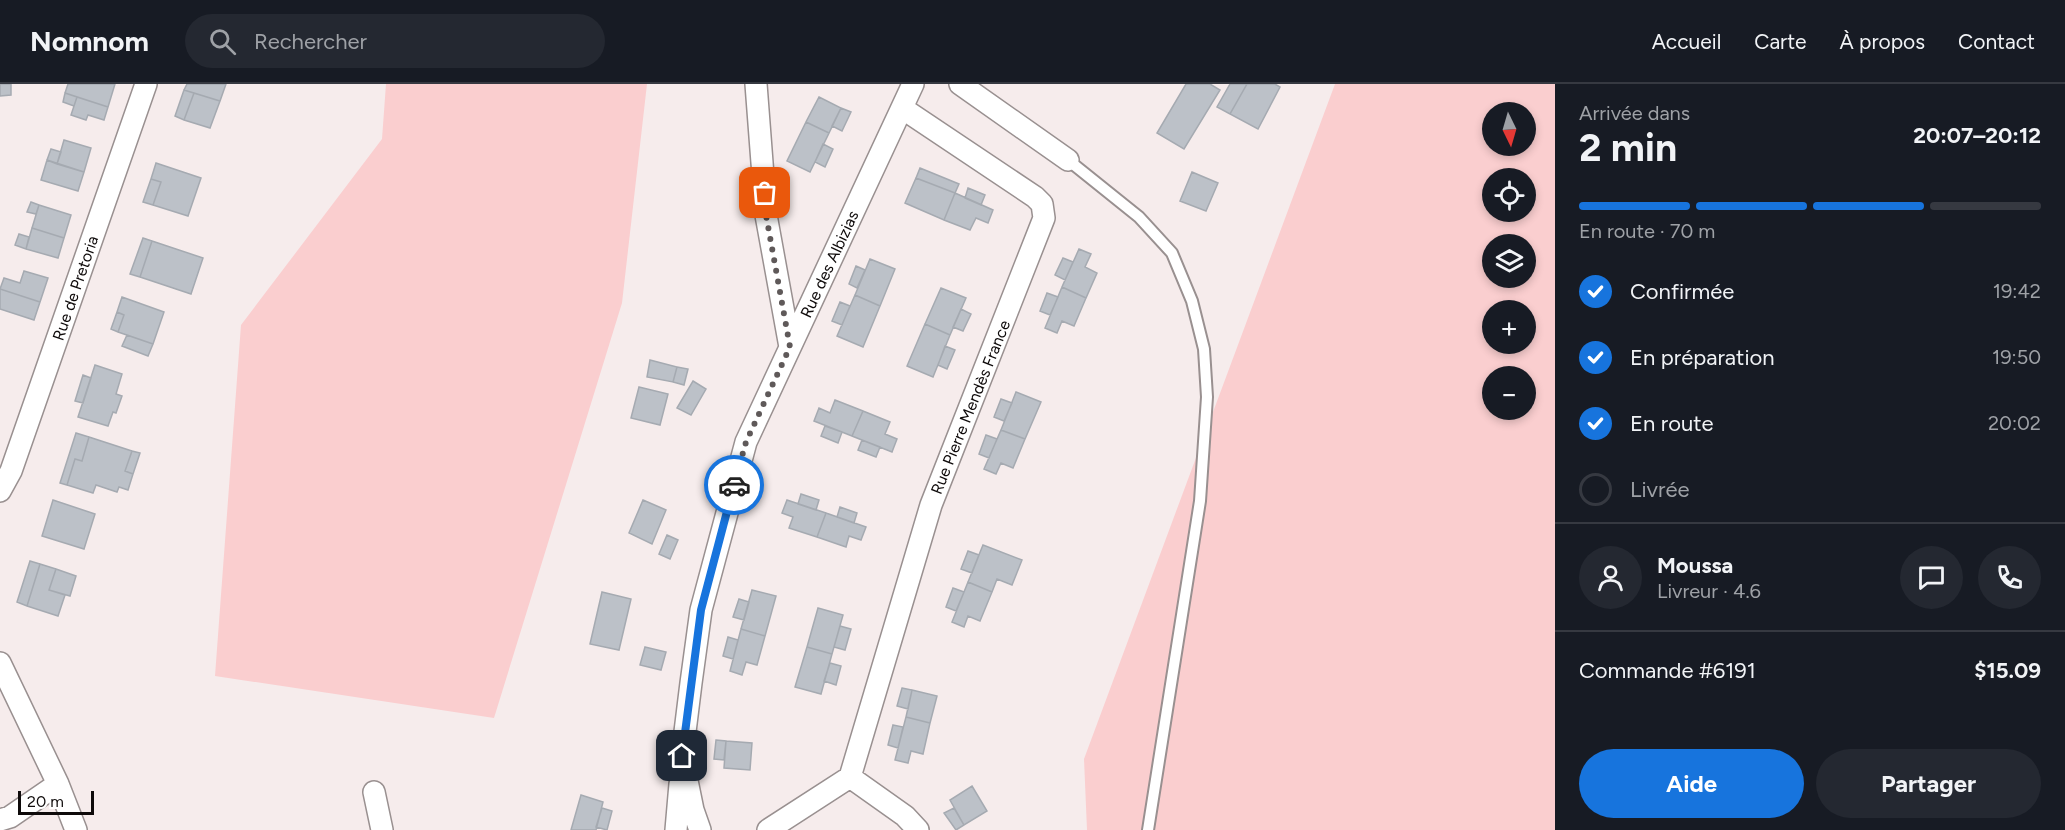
<!DOCTYPE html>
<html lang="fr">
<head>
<meta charset="utf-8">
<style>
	body { margin:0; font-family:Figtree,sans-serif; background:#242831; color:#f1f3f6; height:100vh; display:flex; flex-direction:column; font-size:22px; white-space:nowrap }
	* { box-sizing:border-box; margin:0 }
	p { font-size:20px; color:#9ea1a6 }
	.icon { flex:none; width:33px; height:33px; fill:none; stroke:currentColor; stroke-width:2; stroke-linecap:round; stroke-linejoin:round }
	.map { position:relative; flex:1; overflow:hidden }
	.panel { display:flex; flex-direction:column; background:#171b24; width:510px }
	.panel>* { flex:none }
	.needle { width:39px; rotate:175deg }
	.fabs { position:absolute; left:1482px; top:18px; display:grid; gap:12px }
	.fabs a { display:grid; place-items:center; width:54px; height:54px; border-radius:50%; background:#171b24; box-shadow:0 3px 9px #0003; font-size:30px }
	.scale { position:absolute; left:18px; bottom:15px; width:76px; box-sizing:border-box; padding-left:6px; border:3px solid #0e0a0a; border-top:0; font-size:16px; line-height:21px; white-space:nowrap; color:#0e0a0a; -webkit-text-stroke:4px #fff; paint-order:stroke }
	.pin { position:absolute; display:grid; place-items:center; width:51px; height:51px; color:#fff; margin:-26px; border-radius:12px; box-shadow:0 3px 9px #0006 }
	.courier { position:absolute; display:grid; place-items:center; width:60px; height:60px; margin:-30px; border:4px solid #1774dd; border-radius:50%; background:#fff; color:#222; box-shadow:0 2px 8px #0007 }
	.summary em { font-style:normal; font-weight:700 }
	.summary div { display:flex; flex-direction:column-reverse }
	.summary { display:flex; align-items:center; justify-content:space-between; height:102px; padding:0 24px }
	h1 { font-size:39px; font-weight:700; line-height:45px }
	.bar { display:grid; grid-template-columns:repeat(4,1fr); gap:9px 6px; align-content:center; height:72px; padding:0 24px }
	.bar i { height:8px; border-radius:4px; background:#363941 }
	.bar .on { background:#1774dd }
	.bar p { grid-column:span 4 }
	.line { display:flex; align-items:center; gap:15px; padding:0 24px; border-top:2px solid #363941 }
	.line div { flex:1 }
	.round { display:grid; place-items:center; flex:none; width:63px; height:63px; border-radius:32px; background:#242831 }
	ol { padding:0 24px; list-style:none }
	li { display:flex; align-items:center; gap:18px; height:66px }
	li p { margin-inline-start:auto }
	li .icon { padding:6px; border-radius:50%; background:#1774dd; color:#fff; stroke-width:4 }
	li:last-child { color:#9ea1a6 }
	li i { width:33px; height:33px; border:3px solid #363941; border-radius:50% }
	.cta { display:flex; gap:12px; margin-top:auto; padding:12px 24px }
	.cta a { flex:1; height:69px; border-radius:36px; background:#1774dd; color:#fff; font-size:24px; font-weight:700; line-height:69px; text-align:center }
	.cta a+a { background:#242831; color:#f1f3f6 }
	header { display:flex; align-items:center; gap:36px; box-sizing:border-box; height:84px; padding:0 30px; background:#171b24; border-bottom:2px solid #363941 }
	header strong { font-size:28px }
	nav { display:flex; gap:33px; margin-inline-start:auto; font-size:21px }
	.search { width:420px; height:54px; background:#242831; display:flex; align-items:center; gap:15px; box-sizing:border-box; padding:0 21px; border-radius:33px; color:#9ea1a6; font-size:22px }
	main { display:flex; flex:1; min-height:0 }
	.map>svg:first-child { display:block }
	.green { fill:#facecf; fill-rule:evenodd }
	.building { fill:#bcc1c8; stroke:#a5aab1; stroke-width:1.5 }
	.lines { fill:none; stroke-linecap:round; stroke-linejoin:round }
	.lane-casing { stroke:#999090; stroke-width:14 }
	.street-casing { stroke:#999090; stroke-width:24 }
	.lane { stroke:#fff; stroke-width:10 }
	.street { stroke:#fff; stroke-width:21 }
	.done { stroke:#5f5959; stroke-width:6; stroke-dasharray:0 10.8 }
	.route { stroke:#1774dd; stroke-width:8 }
	.labels { text-anchor:middle; stroke-width:4.5; stroke-linejoin:round; paint-order:stroke }
	.street-label { font-size:16px; fill:#0e0a0a; stroke:#fff }
</style>
</head>
<body>
<header>
<strong>Nomnom</strong>
<div class="search"><svg class="icon" aria-label="search" viewBox="0 0 24 24"><circle cx="10" cy="10" r="6"/><path d="M15 15l6 6"/></svg>Rechercher</div>
<nav><a>Accueil</a><a>Carte</a><a>À propos</a><a>Contact</a></nav>
</header>
<main>
<div class="map">
<svg width="1555" height="746" viewBox="0 0 1555 746">
	<rect width="100%" height="100%" fill="#f6ecec"/>
	<path class="green" d="M386 0H647L622 219 494 634 215 592 241 241 382 55Z
		M1335 0H1555V746H1087L1084 675ZM1492 28H1526V62H1492ZM1492 94H1526V128H1492ZM1492 160H1526V194H1492ZM1492 226H1526V260H1492ZM1492 292H1526V326H1492Z"/>
	<path class="building" d="M0 0H11V11L0 12Z
		M68 0H115L108 23 65 9Z
		M187 0H226L220 17 184 6Z
		M1186 0H1210L1220 6 1184 65 1157 49Z
		M1230 0H1247L1230 30 1217 23Z
		M1247 0H1275L1280 3 1258 45 1230 30Z
		M184 6 194 9 184 36 175 32Z
		M65 9 77 13 74 22 63 18Z
		M194 9 220 17 210 44 184 36Z
		M77 13 108 23 104 36 88 31 86 36 71 31Z
		M819 13 841 24 829 49 806 38Z
		M841 24 851 28 842 47 832 42Z
		M806 38 829 49 810 88 787 77Z
		M64 56 91 64 84 88 57 80Z
		M823 60 833 65 825 83 815 78Z
		M51 65 61 68 57 80 47 76Z
		M47 76 84 88 78 107 41 96Z
		M156 79 201 94 188 132 153 121 161 98 151 95Z
		M920 84 959 100 955 109 916 94Z
		M1192 88 1218 99 1206 127 1180 117Z
		M916 94 955 109 944 136 905 119Z
		M151 95 161 98 153 121 143 118Z
		M968 104 985 111 981 121 965 114Z
		M955 109 993 126 988 139 976 134 970 146 944 136Z
		M31 118 39 121 36 130 27 128Z
		M39 121 71 131 64 154 32 144Z
		M32 144 64 154 58 174 26 165Z
		M19 150 29 153 26 165 15 161Z
		M143 154 152 157 140 193 130 190Z
		M152 157 203 174 191 210 140 193Z
		M1079 165 1091 170 1085 183 1097 189 1086 214 1062 203Z
		M1063 174 1073 178 1065 196 1055 191Z
		M870 175 895 185 880 222 855 211Z
		M856 182 865 186 857 204 849 200Z
		M24 187 48 194 40 218 0 205 4 194 20 199Z
		M1062 203 1086 214 1074 242 1062 237 1057 249 1045 244Z
		M941 204 966 214 950 251 925 240Z
		M0 205 40 218 34 236 0 225Z
		M1047 209 1058 213 1050 231 1040 227Z
		M855 211 880 222 863 263 837 252Z
		M122 213 164 228 153 260 118 248 124 231 117 228Z
		M840 218 850 222 842 241 832 237Z
		M961 225 971 230 963 247 953 243Z
		M117 228 124 231 118 248 111 245Z
		M925 240 950 251 933 293 907 282Z
		M127 251 153 260 148 272 122 262Z
		M945 262 955 266 947 285 938 281Z
		M650 276 677 283 673 298 647 293Z
		M95 281 122 290 116 310 122 312 116 329 113 328 108 342 78 333Z
		M677 283 688 285 684 301 673 298Z
		M83 291 91 294 83 319 75 317Z
		M693 297 706 305 691 331 677 324Z
		M639 303 668 310 660 341 631 334Z
		M1016 308 1041 318 1025 355 1001 346Z
		M1001 315 1012 319 1004 337 994 333Z
		M835 316 863 327 852 352 814 337 819 324 830 329Z
		M863 327 890 338 885 350 897 355 892 368 852 352Z
		M825 342 842 348 838 359 821 352Z
		M1001 346 1025 355 1013 384 1001 379 996 390 984 385Z
		M76 349 89 353 82 377 75 375 67 401 60 399Z
		M986 351 997 355 989 374 979 370Z
		M89 353 132 367 125 387 133 390 128 406 119 403 117 408 96 401 93 409 67 401 75 375 82 377Z
		M862 356 880 363 876 373 858 366Z
		M132 367 140 369 133 390 125 387Z
		M801 410 819 416 816 426 798 420Z
		M53 416 95 430 84 465 42 452Z
		M643 416 666 426 652 460 629 449Z
		M787 416 826 429 817 453 789 444 793 433 782 429Z
		M840 423 857 429 854 439 837 433Z
		M826 429 866 443 861 456 849 452 846 463 817 453Z
		M667 451 678 456 670 475 659 470Z
		M983 461 1022 476 1012 501 997 495 992 508 968 498Z
		M968 467 979 471 972 489 961 485Z
		M30 477 40 480 27 522 17 518Z
		M40 480 56 485 49 506 65 511 58 532 27 522Z
		M56 485 76 492 70 512 49 506Z
		M968 498 992 508 980 537 968 532 964 543 952 538Z
		M953 504 964 508 956 527 946 523Z
		M752 506 776 512 765 552 741 545Z
		M602 508 631 515 619 566 590 560Z
		M739 515 749 518 744 536 733 533Z
		M818 524 843 531 832 570 807 563Z
		M840 542 851 545 845 566 834 563Z
		M741 545 765 552 757 581 746 578 742 591 730 587Z
		M728 553 738 556 733 575 723 572Z
		M645 563 666 568 661 586 640 581Z
		M807 563 832 570 821 610 795 603Z
		M830 579 841 582 836 601 824 597Z
		M902 604 912 606 908 625 897 622Z
		M912 606 937 612 930 639 906 633Z
		M906 633 930 639 923 670 911 667 908 679 895 676Z
		M893 641 903 643 898 664 888 661Z
		M716 656 726 657 724 676 714 675Z
		M726 657 752 659 750 686 724 684Z
		M972 702 987 727 964 741 950 716Z
		M581 711 603 718 596 746H571Z
		M602 724 612 727 607 746 596 743Z
		M954 724 964 741 956 746 944 729Z"/>
	<g class="lines">
		<defs>
			<path id="lane" d="M1068 76 1139 133 1172 169 1192 217 1204 265 1207 313 1200 417 1148 746"/>
			<path id="street" d="M756 0 766 131 790 263
				M960 0 1068 76
				M0 407 11 387 146 0
				M0 579 58 700 76 746
				M850 693 931 421 1044 134 1042 120 1035 113 902 24
				M374 708 382 746
				M0 736 10 733 58 700
				M676 746 680 700
				M700 746 693 726 682 672 691 599 701 526 746 358 913 0
				M768 746 850 693 905 732 918 746"/>
		</defs>
		<use href="#lane" class="lane-casing"/>
		<use href="#street" class="street-casing"/>
		<use href="#lane" class="lane"/>
		<use href="#street" class="street"/>
	</g>
	<g class="lines">
		<path class="done" d="M734 401 746 358 790 263 766 131 765 109"/>
		<path class="route" d="M682 672 701 526 734 401"/>
	</g>
	<g class="labels">
		<g class="street-label">
			<text transform="translate(829 180) rotate(-65)" y="6">Rue des Albizias</text>
			<text transform="translate(75 204) rotate(-71)" y="6">Rue de Pretoria</text>
			<text transform="translate(970 323) rotate(-68)" y="6">Rue Pierre Mendès France</text>
		</g>
	</g>
</svg>
<div class="fabs">
<a><svg class="needle" viewBox="-14 -14 28 28"><path d="M0-13l5 13h-10z" fill="#e53935"/><path d="M0 13l5-13h-10z" fill="#9ea1a6"/></svg></a>
<a><svg class="icon" aria-label="locate" viewBox="0 0 24 24"><circle cx="12" cy="12" r="6"/><path d="M12 2v4M12 18v4M2 12h4M18 12h4"/></svg></a>
<a><svg class="icon" aria-label="layers" viewBox="0 0 24 24"><path d="M12 4l9 5-9 5-9-5zM3 14l9 5 9-5"/></svg></a>
<a>+</a>
<a>−</a>
</div>
<div class="scale">20 m</div>
<div class="pin" style="left:765px;top:109px;background:#ea580c"><svg class="icon" aria-label="bag" viewBox="0 0 24 24"><path d="M5 8h14l-1 12H6zM9 8a3 3 0 0 1 6 0"/></svg></div>
<div class="pin" style="left:682px;top:672px;background:#1f2937"><svg class="icon" aria-label="home" viewBox="0 0 24 24"><path d="M3 11l9-7 9 7M6 9v11h12V9"/></svg></div>
<div class="courier" style="left:734px;top:401px"><svg class="icon" aria-label="car" viewBox="0 0 24 24"><path d="M5 17H2v-5l4-1 3-4h7l3 4 3 1v5h-3M9 17h6M6 11h13"/><circle cx="7" cy="17" r="2"/><circle cx="17" cy="17" r="2"/></svg></div>
</div>
<section class="panel">
<div class="summary"><div><h1>2 min</h1><p>Arrivée dans</p></div><em>20:07–20:12</em></div>
<div class="bar"><i class="on"></i><i class="on"></i><i class="on"></i><i></i><p>En route · 70 m</p></div>
<ol>
<li><svg class="icon" aria-label="check" viewBox="0 0 24 24"><path d="M5 12l5 5 9-10"/></svg>Confirmée<p>19:42</p></li>
<li><svg class="icon" aria-label="check" viewBox="0 0 24 24"><path d="M5 12l5 5 9-10"/></svg>En préparation<p>19:50</p></li>
<li><svg class="icon" aria-label="check" viewBox="0 0 24 24"><path d="M5 12l5 5 9-10"/></svg>En route<p>20:02</p></li>
<li><i></i>Livrée</li>
</ol>
<div class="line" style="height:108px"><a class="round"><svg class="icon" aria-label="person" viewBox="0 0 24 24"><circle cx="12" cy="8" r="4"/><path d="M4 21q1-7 8-7t8 7"/></svg></a><div><b>Moussa</b><p>Livreur · 4.6</p></div><a class="round"><svg class="icon" aria-label="chat" viewBox="0 0 24 24"><path d="M4 5h16v11H9l-5 4z"/></svg></a><a class="round"><svg class="icon" aria-label="phone" viewBox="0 0 24 24"><path d="M5 4h4l2 5-3 2q2 4 5 5l2-3 5 2v4C11 20 4 13 5 4z"/></svg></a></div>
<div class="line" style="height:78px"><div>Commande #6191</div><b>$15.09</b></div>
<div class="cta"><a>Aide</a><a>Partager</a></div>
</section>
</main>
</body>
</html>
